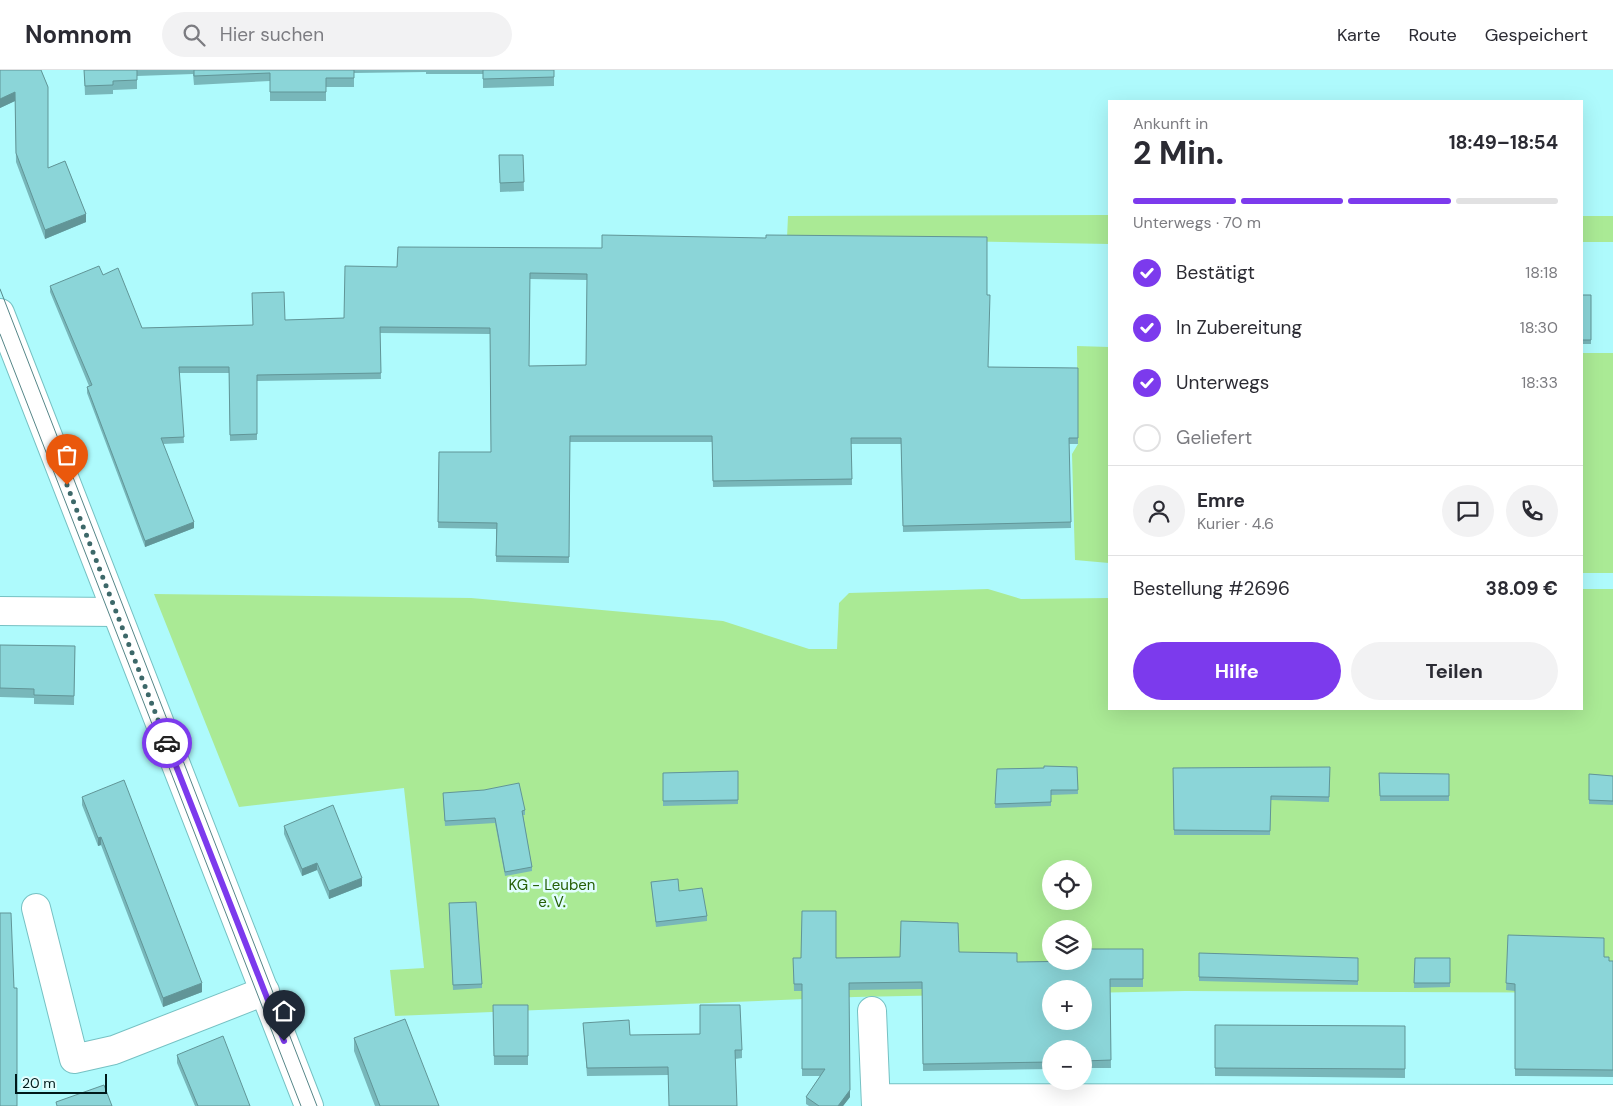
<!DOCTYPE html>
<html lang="de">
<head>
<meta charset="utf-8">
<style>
	body { margin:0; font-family:"DM Sans",sans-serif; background:#f2f2f3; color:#2b2b33; height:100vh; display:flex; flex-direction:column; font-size:19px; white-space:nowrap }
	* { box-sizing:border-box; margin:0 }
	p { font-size:16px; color:#7c7c81 }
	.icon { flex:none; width:28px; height:28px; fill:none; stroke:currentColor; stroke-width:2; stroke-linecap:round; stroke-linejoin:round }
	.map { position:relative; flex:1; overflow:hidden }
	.sheet { position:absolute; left:1108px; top:30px; width:475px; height:610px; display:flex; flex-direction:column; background:#fff; border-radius:0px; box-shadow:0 5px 20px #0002 }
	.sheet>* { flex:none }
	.buttons { position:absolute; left:1042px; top:790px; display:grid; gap:10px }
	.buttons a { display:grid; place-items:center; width:50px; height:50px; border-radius:50%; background:#fff; box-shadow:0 5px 20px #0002; font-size:25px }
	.scale { position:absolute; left:15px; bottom:12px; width:92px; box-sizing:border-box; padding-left:5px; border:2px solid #00191a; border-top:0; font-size:14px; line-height:18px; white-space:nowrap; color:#00191a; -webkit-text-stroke:4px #e1fefe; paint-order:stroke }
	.pin { position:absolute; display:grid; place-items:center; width:42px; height:42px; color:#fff; margin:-51px -21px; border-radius:50% 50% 50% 0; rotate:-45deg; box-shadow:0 0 5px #0007 }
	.pin .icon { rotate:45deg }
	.courier { position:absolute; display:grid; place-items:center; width:50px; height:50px; margin:-25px; border:4px solid #7c3aed; border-radius:50%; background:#fff; color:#222; box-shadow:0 1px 6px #0007 }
	.headline em { font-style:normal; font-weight:700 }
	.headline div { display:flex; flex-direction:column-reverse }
	.headline { display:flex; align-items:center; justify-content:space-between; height:85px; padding:0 25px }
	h1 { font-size:32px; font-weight:700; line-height:38px }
	.bar { display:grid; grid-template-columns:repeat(4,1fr); gap:8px 5px; align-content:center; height:60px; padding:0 25px }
	.bar i { height:6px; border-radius:4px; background:#e1e1e2 }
	.bar .active { background:#7c3aed }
	.bar p { grid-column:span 4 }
	.line { display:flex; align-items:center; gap:12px; padding:0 25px; border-top:1px solid #e1e1e2 }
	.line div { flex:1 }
	.round { display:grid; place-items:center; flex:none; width:52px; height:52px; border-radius:26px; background:#f2f2f3 }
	ol { padding:0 25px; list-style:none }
	li { display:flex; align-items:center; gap:15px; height:55px }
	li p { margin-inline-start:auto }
	li .icon { padding:5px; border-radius:50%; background:#7c3aed; color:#fff; stroke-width:4 }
	li:last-child { color:#7c7c81 }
	li i { width:28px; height:28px; border:2px solid #e1e1e2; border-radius:50% }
	.primary-button { display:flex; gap:10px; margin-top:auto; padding:10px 25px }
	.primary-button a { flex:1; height:58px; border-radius:30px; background:#7c3aed; color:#fff; font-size:20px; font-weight:700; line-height:58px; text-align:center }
	.primary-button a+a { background:#f2f2f3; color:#2b2b33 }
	header { display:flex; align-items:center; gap:30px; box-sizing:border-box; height:70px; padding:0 25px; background:#fff; border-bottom:1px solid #e1e1e2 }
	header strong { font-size:24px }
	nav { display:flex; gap:28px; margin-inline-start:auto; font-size:18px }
	.search { width:350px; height:45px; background:#f2f2f3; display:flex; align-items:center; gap:12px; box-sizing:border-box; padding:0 18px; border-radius:28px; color:#7c7c81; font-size:19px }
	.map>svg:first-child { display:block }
	.green { fill:#aaea95; fill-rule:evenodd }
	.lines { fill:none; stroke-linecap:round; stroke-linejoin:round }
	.minor-casing { stroke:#76c1c3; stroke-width:30 }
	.tertiary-casing { stroke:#76c1c3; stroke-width:30 }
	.minor { stroke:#fff; stroke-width:28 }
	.tertiary { stroke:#fff; stroke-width:28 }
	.tram { stroke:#558688; stroke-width:1 }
	.wall { fill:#78b7ba; fill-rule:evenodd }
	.shaded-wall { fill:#619597 }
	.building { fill:#8bd5d8; stroke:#619597; fill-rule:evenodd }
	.done { stroke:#3d6869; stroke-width:5; stroke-dasharray:0 9 }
	.route { stroke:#7c3aed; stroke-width:6 }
	.labels { text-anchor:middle; stroke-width:5; stroke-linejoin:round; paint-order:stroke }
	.park-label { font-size:15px; fill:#255f06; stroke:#e1fefe }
</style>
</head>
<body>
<header>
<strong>Nomnom</strong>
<div class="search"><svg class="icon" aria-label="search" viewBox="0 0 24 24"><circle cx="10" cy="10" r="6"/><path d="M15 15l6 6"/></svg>Hier suchen</div>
<nav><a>Karte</a><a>Route</a><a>Gespeichert</a></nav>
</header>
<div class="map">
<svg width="1613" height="1036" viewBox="0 0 1613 1036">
	<rect width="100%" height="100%" fill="#aefafc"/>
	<path class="green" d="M1109 145V174L787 168 788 146Z
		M1581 146H1613V172H1581Z
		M1077 276 1109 277V493L1075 490 1072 384 1078 374Z
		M1581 283H1613V503H1581Z
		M988 519 1021 529 1109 528V639H1581V519H1613V923L1185 921 1084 923V919H1051V923L855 927 395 946 390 900 424 898 404 718 239 737 154 524 471 528 723 551 809 579H837L839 533 849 523ZM1051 799H1084V831H1051ZM1051 859H1084V891H1051Z"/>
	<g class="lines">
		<defs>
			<path id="minor" d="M0 541 116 542
				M36 838 74 989 114 980 265 921
				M872 941 876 1036
				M876 1028 1613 1029"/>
			<path id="tertiary" d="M0 243 309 1036"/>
		</defs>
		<use href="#minor" class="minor-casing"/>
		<use href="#tertiary" class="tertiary-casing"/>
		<use href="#minor" class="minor"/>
		<use href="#tertiary" class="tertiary"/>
		<path class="tram" d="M0 219 317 1036
			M0 264 301 1036"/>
	</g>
	<path class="wall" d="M0 0H41L48 17V98L65 91 86 144V152L45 169 16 92 15 31 0 38Z
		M84 0H554V16L483 18V4H426V2L354 3V17H326V31H270V11L194 15 193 4 137 6V19L113 20V24L85 25Z
		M499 85H523L524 121 500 122Z
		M398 177 987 225 988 297 1078 298V374H1069L1071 458 903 462 901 374H851L852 415 713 417 712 372H570L569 493 496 492V459L438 458 439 382H491L490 264 380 263 381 309 257 311V370L230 371 229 303H179L184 373 163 374 194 458 145 477 87 323V317L89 316 50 222V216L103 205 142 258 253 255 285 250 344 248 397 197ZM530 209 587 210 586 295 529 296Z
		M1581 225H1591V274H1581Z
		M0 575 75 576 74 635 34 634V628L0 627Z
		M1077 697 1078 724 1051 725V736L995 738 997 699 1044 698Z
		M1330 697 1329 732 1271 730 1270 765H1174L1173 698Z
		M738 701V734L663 736V703Z
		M1379 703 1449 704V731H1380Z
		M1589 704 1613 706V735L1589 734Z
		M82 727 202 922 163 937 101 775 98 776 82 735Z
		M443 728 525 740V745H523L532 797V801L505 806 495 753 445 756Z
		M284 756 362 816 329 829 317 800 302 806 284 764Z
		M651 812 679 821 707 846V851L656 857Z
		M449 833 482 914V918L453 920Z
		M1508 865 1604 887 1609 891H1613V1007L1515 1006V921L1506 920Z
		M1143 879V917H1110L1111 998H1084V979H1051V999L923 1001 922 919 849 920 850 1027 843 1036H809L806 1034V1027L820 1006H802V921H794L793 888 900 887 959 882 1017 892 1084 891Z
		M1199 883 1358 888V915L1199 911Z
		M1415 888H1450V917L1414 918Z
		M493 935H528V995H494Z
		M583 953 630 965 742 980V988L735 989 668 1005 587 1006Z
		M1215 955 1405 956V1008L1215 1006Z
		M354 968 439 1036H375L354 981Z
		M177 985 250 1036H195L177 993Z"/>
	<path class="shaded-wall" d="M15 22V31L0 38V29Z
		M86 144V152L45 169V160Z
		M194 452V458L145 477V471Z
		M101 767V775L98 776V768Z
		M317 793V800L302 806V799Z
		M362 808V816L329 829V821Z
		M202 913V922L163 937V928Z
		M850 1020V1027L843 1036H838Z"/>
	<path class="building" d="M0 0H41L48 17V98L65 91 86 144 45 160 16 83 15 22 0 29Z
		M84 0H137V10L113 11V15L85 16Z
		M194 0H354V8H326V22H270V3L194 6Z
		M483 0H554V7L483 9Z
		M499 85H523L524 112 500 113Z
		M602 165 766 168V165L987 167V225H990L988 297 1078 298V368H1069L1071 452 903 456 901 368H851L852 409 713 411 712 366H570L569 487 496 486 497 453 438 452 439 382H491L490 258 380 257 381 303 257 305V364L230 365 229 297H179L184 367 161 368 194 452 145 471 87 317 92 315 50 216 99 196 103 205 118 198 142 258 253 255 252 223 284 222 285 250 344 248 345 196 397 197 398 177 602 178ZM530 203 587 204 586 295 529 296Z
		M1581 225H1591V270H1581Z
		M0 575 75 576 74 626 34 625V619L0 618Z
		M1044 696 1077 697 1078 720H1051V732L995 734 997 699 1044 698Z
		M1330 697 1329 727 1271 726 1270 761 1174 760 1173 698Z
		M738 701V730L663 731V703Z
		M1379 703 1449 704V726H1380Z
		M1589 704 1613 706V731L1589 730Z
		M124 710 202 913 163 928 101 767 98 768 82 727Z
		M519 713 525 740 522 741 532 797 505 802 495 748 445 751 443 723 484 720Z
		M333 735 362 808 329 821 317 793 302 799 284 756Z
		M678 809 679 821 702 818 707 846 656 852 651 812Z
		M476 832 482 914 453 915 449 833Z
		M802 841H836V888L900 887 901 851 958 853 959 882 1017 883V892L1084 891V879H1143V909H1110L1111 990 1084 991V979H1051V992L923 994 922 912 849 913 850 1020 838 1036H819L806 1027 825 999H802V914H794L793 888H801ZM1051 919H1084V951H1051Z
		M0 843H11L14 918H17V1036H0Z
		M1508 865 1604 868V887H1609V891H1613V1000L1515 999V914L1506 913Z
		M1199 883 1358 888V911L1199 907Z
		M1415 888H1450V913H1414Z
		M493 935H528V986H494Z
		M700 935H740L742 980H735L737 1036H669L668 997 587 998 583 953 629 950 630 965 700 964Z
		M405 949 439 1036H380L354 968Z
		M1215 955 1405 956V999L1215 998Z
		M223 966 250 1036H198L177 985Z
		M104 1015 112 1036H57L56 1032Z"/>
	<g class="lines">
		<path class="done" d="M67 415 167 673"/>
		<path class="route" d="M167 673 284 971"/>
	</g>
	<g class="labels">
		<g class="park-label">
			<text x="552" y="820">KG - Leuben<tspan x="552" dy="17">e. V.</tspan></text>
		</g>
	</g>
</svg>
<div class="buttons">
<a><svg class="icon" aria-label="locate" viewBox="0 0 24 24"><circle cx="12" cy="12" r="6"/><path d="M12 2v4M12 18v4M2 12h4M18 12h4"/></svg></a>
<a><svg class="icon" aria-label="layers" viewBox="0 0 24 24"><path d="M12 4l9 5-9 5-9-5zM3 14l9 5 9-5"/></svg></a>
<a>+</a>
<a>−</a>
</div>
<div class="scale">20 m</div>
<div class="pin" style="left:67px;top:415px;background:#ea580c"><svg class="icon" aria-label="bag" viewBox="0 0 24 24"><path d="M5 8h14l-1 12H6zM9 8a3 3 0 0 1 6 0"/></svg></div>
<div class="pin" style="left:284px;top:971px;background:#1f2937"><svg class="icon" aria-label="home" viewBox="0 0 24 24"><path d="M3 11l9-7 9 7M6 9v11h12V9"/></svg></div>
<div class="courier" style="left:167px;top:673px"><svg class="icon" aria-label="car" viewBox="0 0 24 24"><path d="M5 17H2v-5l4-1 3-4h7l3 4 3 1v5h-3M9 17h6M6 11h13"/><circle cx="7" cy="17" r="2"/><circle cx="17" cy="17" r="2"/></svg></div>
<section class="sheet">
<div class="headline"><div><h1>2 Min.</h1><p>Ankunft in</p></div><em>18:49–18:54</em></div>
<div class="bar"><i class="active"></i><i class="active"></i><i class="active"></i><i></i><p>Unterwegs · 70 m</p></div>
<ol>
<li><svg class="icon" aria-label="check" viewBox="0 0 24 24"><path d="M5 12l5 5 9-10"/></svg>Bestätigt<p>18:18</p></li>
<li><svg class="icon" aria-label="check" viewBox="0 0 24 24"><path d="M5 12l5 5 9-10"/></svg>In Zubereitung<p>18:30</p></li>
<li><svg class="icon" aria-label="check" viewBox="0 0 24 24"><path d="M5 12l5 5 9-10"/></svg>Unterwegs<p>18:33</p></li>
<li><i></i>Geliefert</li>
</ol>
<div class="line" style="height:90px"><a class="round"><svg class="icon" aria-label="person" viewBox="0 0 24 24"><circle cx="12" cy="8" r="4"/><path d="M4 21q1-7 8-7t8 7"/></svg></a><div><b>Emre</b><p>Kurier · 4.6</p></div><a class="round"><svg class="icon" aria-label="chat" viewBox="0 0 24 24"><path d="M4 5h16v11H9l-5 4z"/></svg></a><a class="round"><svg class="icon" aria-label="phone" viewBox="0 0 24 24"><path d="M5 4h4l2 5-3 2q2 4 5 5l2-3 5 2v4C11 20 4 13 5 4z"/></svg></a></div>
<div class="line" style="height:65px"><div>Bestellung #2696</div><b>38.09 €</b></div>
<div class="primary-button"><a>Hilfe</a><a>Teilen</a></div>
</section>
</div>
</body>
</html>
